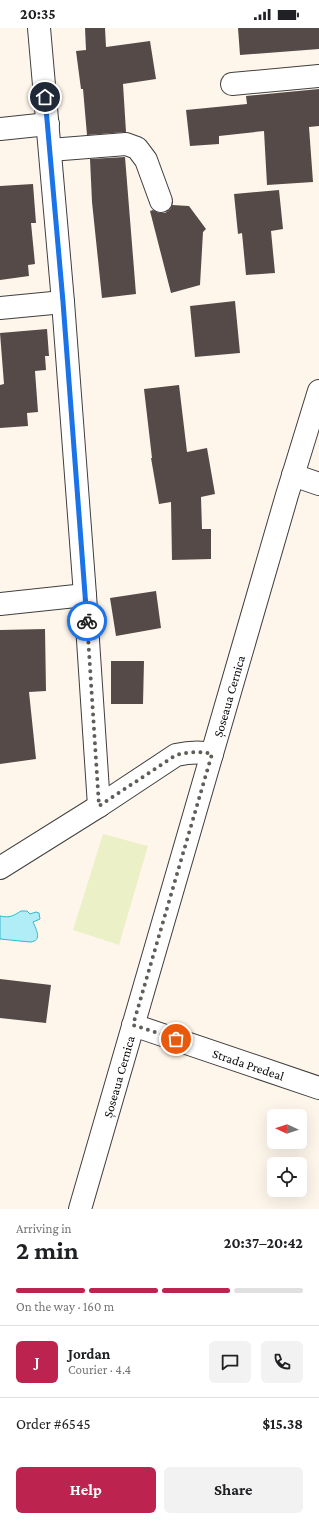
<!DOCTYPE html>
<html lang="en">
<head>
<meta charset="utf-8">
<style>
	body { margin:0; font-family:"Crimson Pro",serif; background:#f2f2f2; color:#202124; height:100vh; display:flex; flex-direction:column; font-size:15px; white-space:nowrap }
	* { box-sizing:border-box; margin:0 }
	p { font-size:13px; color:#757577 }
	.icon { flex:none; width:22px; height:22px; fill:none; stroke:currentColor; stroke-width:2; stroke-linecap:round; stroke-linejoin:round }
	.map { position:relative; height:1181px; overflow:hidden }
	.side { display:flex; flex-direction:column; background:#fff; flex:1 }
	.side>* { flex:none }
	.needle { width:26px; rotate:273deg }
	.fabs { position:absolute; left:267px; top:1081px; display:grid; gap:8px }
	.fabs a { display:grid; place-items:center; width:40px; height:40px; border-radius:6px; background:#fff; box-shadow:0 4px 16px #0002; font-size:20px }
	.pin { position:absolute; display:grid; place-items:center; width:34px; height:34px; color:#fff; margin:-17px; border:2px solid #fff; border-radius:50%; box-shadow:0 1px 4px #0007 }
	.courier { position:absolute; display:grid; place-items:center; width:40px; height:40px; margin:-20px; border:3px solid #1a73e8; border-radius:50%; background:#fff; color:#222; box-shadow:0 1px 5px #0007 }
	.head em { font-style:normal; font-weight:700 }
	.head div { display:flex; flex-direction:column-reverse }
	.head { display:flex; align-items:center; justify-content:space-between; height:68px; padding:0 16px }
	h1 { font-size:26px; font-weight:700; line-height:30px }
	.bar { display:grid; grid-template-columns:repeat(4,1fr); gap:6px 4px; align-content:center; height:48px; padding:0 16px }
	.bar i { height:5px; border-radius:3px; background:#e0e0e0 }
	.bar .selected { background:#bc244f }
	.bar p { grid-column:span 4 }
	.line { display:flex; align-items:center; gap:10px; padding:0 16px; border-top:1px solid #e0e0e0 }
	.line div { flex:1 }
	.round { display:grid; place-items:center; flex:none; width:42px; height:42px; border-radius:6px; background:#f2f2f2 }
	.action { display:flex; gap:8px; margin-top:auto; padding:8px 16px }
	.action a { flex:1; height:46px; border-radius:6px; background:#bc244f; color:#fff; font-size:16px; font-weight:700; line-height:46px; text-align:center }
	.action a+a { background:#f2f2f2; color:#202124 }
	.status { display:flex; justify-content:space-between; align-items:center; height:28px; padding:0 20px; background:#fff; direction:ltr }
	.status svg { height:11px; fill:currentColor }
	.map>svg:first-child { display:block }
	.pitch { fill:#ecf0c7 }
	.water { fill:#b0edf6; stroke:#36b6ce }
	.building { fill:#554a48 }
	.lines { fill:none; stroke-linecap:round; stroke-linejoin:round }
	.minor-casing { stroke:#3f3f3f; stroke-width:24 }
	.minor { stroke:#fff; stroke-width:22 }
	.done { stroke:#615e5a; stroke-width:4; stroke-dasharray:0 7.2 }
	.route { stroke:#1a73e8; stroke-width:5 }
	.labels { text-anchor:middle; stroke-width:4; stroke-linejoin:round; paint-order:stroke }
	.street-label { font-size:13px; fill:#0c0c0c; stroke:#fff }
</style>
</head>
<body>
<div class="status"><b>20:35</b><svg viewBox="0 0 49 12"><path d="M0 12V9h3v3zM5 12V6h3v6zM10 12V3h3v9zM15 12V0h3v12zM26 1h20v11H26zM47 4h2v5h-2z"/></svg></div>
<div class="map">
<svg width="319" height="1181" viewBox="0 0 319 1181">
	<rect width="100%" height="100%" fill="#fff6eb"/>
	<path class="pitch" d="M103 806 148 818 119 917 73 902Z"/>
	<path class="water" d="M21 883H27L30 886 36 884 39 885 40 891 33 894C36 901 43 913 30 914L0 911V888C10 890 13 888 21 883Z"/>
	<path class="building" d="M85 0H105L106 19 150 13 156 51 123 56 126 104 87 107 83 61H81L76 23 86 22Z
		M238 0H319V21L240 27Z
		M319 61V98L309 99 313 154 267 157 264 103 219 108V116L190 118 186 82 247 76 246 68Z
		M125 129 136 266 102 270 92 174 90 131Z
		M33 156 36 195H31L35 236 28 237 29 248 0 252V158Z
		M279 162 283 201 271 203 275 245 246 247 242 205 238 206 234 166Z
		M172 177 189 178 206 201 203 204 200 257 171 265 150 183 153 182 159 185H165L170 181Z
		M235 273 240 325 195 329 190 278Z
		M47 301 49 328H45L46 342 35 343 38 384 27 385 28 398 0 400V357L4 356 0 305Z
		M179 357 187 424 207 420 215 466 201 469 202 501H211V531L172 532 171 474 159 476 151 430H152L144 361Z
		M156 563 161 600 116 608 110 570Z
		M45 601 46 663 29 664 36 731 0 736V602Z
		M111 633H144L143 676H111Z
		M0 951 51 957 46 995 0 990Z"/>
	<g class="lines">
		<defs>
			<g id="minor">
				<path d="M39 0 63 274 85 567 99 778"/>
				<path d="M232 56 319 48"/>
				<path d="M0 101 48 96"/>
				<path d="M50 122 126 116 137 120 146 132 161 173"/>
				<path d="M0 280 63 274"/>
				<path d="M293 447 319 456"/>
				<path d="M0 576 85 567"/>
				<path d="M0 840 99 778 176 727C189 724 199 723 212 726"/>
				<path id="s1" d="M133 997 319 1060"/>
				<path id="s2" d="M80 1181 287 467 319 363"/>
			</g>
		</defs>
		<use href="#minor" class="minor-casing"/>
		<use href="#minor" class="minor"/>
	</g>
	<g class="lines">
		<path class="done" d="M87 593 99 778 176 727C189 724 199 723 212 726L133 997 176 1011"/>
		<path class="route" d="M45 69 63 274 87 593"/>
	</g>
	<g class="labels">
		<g class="street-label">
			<text dy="5" stroke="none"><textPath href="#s2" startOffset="534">Șoseaua Cernica</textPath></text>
			<text dy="5" stroke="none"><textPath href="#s1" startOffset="122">Strada Predeal</textPath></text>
			<text dy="5" stroke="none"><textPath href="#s2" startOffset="138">Șoseaua Cernica</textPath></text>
		</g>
	</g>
</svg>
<div class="fabs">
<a><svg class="needle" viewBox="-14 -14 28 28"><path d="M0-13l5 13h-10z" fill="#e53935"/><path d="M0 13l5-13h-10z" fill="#757577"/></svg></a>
<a><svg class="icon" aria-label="locate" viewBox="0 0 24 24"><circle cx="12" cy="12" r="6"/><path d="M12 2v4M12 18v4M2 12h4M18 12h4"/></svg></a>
</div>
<div class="pin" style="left:176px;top:1011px;background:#ea580c"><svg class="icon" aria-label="bag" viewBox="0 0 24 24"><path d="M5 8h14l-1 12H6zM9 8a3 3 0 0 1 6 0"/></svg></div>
<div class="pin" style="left:45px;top:69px;background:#1f2937"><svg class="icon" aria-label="home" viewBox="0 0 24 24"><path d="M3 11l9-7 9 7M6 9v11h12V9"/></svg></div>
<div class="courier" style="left:87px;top:593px"><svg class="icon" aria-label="bike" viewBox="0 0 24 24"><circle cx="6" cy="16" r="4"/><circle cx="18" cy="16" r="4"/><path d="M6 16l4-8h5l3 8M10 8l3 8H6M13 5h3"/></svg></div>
</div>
<section class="side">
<div class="head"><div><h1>2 min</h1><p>Arriving in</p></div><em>20:37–20:42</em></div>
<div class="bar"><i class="selected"></i><i class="selected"></i><i class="selected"></i><i></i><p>On the way · 160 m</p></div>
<div class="line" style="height:72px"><b class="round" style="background:#bc244f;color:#fff">J</b><div><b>Jordan</b><p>Courier · 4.4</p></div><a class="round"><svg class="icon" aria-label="chat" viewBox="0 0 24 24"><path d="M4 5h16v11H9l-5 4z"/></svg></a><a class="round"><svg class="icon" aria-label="phone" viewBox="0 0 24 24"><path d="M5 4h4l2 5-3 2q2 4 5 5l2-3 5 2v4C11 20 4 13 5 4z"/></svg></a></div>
<div class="line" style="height:52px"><div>Order #6545</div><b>$15.38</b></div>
<div class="action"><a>Help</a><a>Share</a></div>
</section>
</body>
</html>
